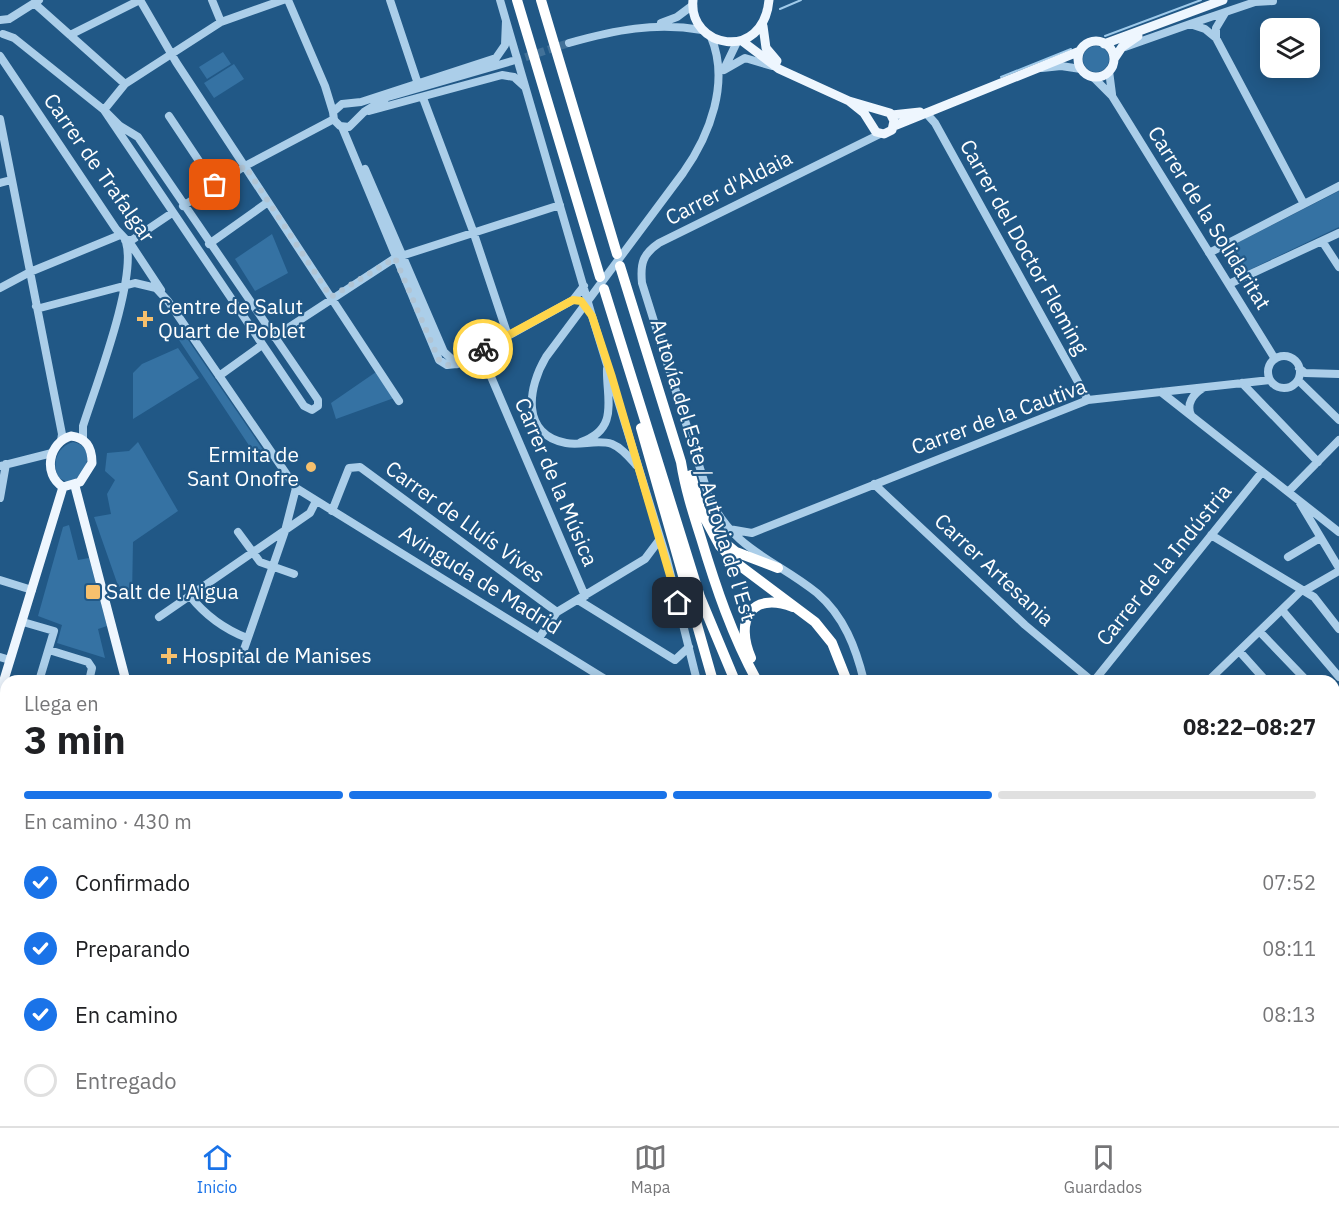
<!DOCTYPE html>
<html lang="es">
<head>
<meta charset="utf-8">
<style>
	body { margin:0; font-family:"IBM Plex Sans",sans-serif; background:#f6f6f6; color:#202124; height:100vh; display:flex; flex-direction:column; font-size:22px; white-space:nowrap }
	* { box-sizing:border-box; margin:0 }
	p { font-size:20px; color:#757577 }
	.icon { flex:none; width:33px; height:33px; fill:none; stroke:currentColor; stroke-width:2; stroke-linecap:round; stroke-linejoin:round }
	.map { position:relative; flex:1; overflow:hidden }
	.side { position:absolute; left:0px; top:675px; width:1340px; height:452px; display:flex; flex-direction:column; background:#fff; border-radius:18px 18px 0 0; box-shadow:0 3px 15px #0003 }
	.side>* { flex:none }
	.fabs { position:absolute; left:1260px; top:18px; display:grid; gap:12px }
	.fabs a { display:grid; place-items:center; width:60px; height:60px; border-radius:12px; background:#fff; box-shadow:0 3px 15px #0003; font-size:30px }
	.pin { position:absolute; display:grid; place-items:center; width:51px; height:51px; color:#fff; margin:-26px; border-radius:12px; box-shadow:0 3px 9px #0006 }
	.courier { position:absolute; display:grid; place-items:center; width:60px; height:60px; margin:-30px; border:4px solid #ffd54a; border-radius:50%; background:#fff; color:#222; box-shadow:0 2px 8px #0007 }
	.overview em { font-style:normal; font-weight:800 }
	.overview div { display:flex; flex-direction:column-reverse }
	.overview { display:flex; align-items:center; justify-content:space-between; height:102px; padding:0 24px }
	h1 { font-size:39px; font-weight:800; line-height:45px }
	.bar { display:grid; grid-template-columns:repeat(4,1fr); gap:9px 6px; align-content:center; height:72px; padding:0 24px }
	.bar i { height:8px; border-radius:4px; background:#e0e0e0 }
	.bar .current { background:#1a73e8 }
	.bar p { grid-column:span 4 }
	ol { padding:0 24px; list-style:none }
	li { display:flex; align-items:center; gap:18px; height:66px }
	li p { margin-inline-start:auto }
	li .icon { padding:6px; border-radius:50%; background:#1a73e8; color:#fff; stroke-width:4 }
	li:last-child { color:#757577 }
	li i { width:33px; height:33px; border:3px solid #e0e0e0; border-radius:50% }
	.dock { display:flex; justify-content:space-around; align-items:center; height:84px; border-top:2px solid #e0e0e0; background:#fff; font-size:16px; color:#757577 }
	.dock a { display:grid; justify-items:center; gap:3px }
	.dock .current { color:#1a73e8 }
	.map>svg:first-child { display:block }
	.green { fill:#3572a3 }
	.lines { fill:none; stroke-linecap:round; stroke-linejoin:round }
	.stream { stroke:#9fcaea; stroke-width:2 }
	.minor-tunnel { stroke:#427198; stroke-width:8; stroke-dasharray:8 4; stroke-linecap:butt }
	.minor { stroke:#abcee9; stroke-width:8 }
	.major { stroke:#eef6fe; stroke-width:9 }
	.highway { stroke:#fff; stroke-width:10 }
	.done { stroke:#b1c5d5; stroke-width:6; stroke-dasharray:0 10.8 }
	.route { stroke:#ffd54a; stroke-width:8 }
	.poi-dot { fill:#f6c06d; stroke:#215886; stroke-width:2 }
	.labels { text-anchor:middle; stroke-width:4.5; stroke-linejoin:round; paint-order:stroke }
	.street-label { font-size:21px; fill:#fff; stroke:#215886 }
	.poi-label { font-size:21px; fill:#fff; stroke:#215886; text-anchor:start }
</style>
</head>
<body>
<div class="map">
<svg width="1339" height="1126" viewBox="0 0 1339 1126">
	<rect width="100%" height="100%" fill="#215886"/>
	<path class="green" d="M1083 59a13 13 0 1 1 26 0a13 13 0 1 1-26 0Z
		M223 52 231 64 207 79 199 67Z
		M234 64 244 79 214 98 204 83Z
		M1339 191V227L1247 271 1233 245Z
		M272 234 288 273 255 291 235 259Z
		M184 334 266 454 258 459 179 340Z
		M178 348 199 378 133 419V373L142 364Z
		M376 372 394 398 336 419 331 403Z
		M73 442C99 447 85 476 69 483L59 478C51 463 57 447 73 442Z
		M138 442 178 511 133 542 132 596 122 597 94 517 111 514 107 494 115 480 105 471 107 453 129 451Z
		M69 525 78 560 89 558 107 626 98 629 105 658 57 643 62 625 38 616 63 527Z"/>
	<g class="lines">
		<path class="stream" d="M780 9 801 0
			M1105 36 1201 0
			M1001 77 1071 49
			M0 934 6 938
			M367 1120 373 1126
			M1134 1120 1139 1126
			M1190 1120 1200 1126
			M255 1126 257 1120
			M954 1126 955 1120"/>
		<path class="minor-tunnel" d="M514 61 569 43"/>
		<path class="minor" d="M212 0 221 22
			M288 0 325 86 333 112
			M390 0 417 81
			M500 0 592 316 667 560 697 681
			M34 3 125 84
			M0 20 9 19 39 0
			M661 23 677 17 693 5
			M1190 24 1255 2 1273 1
			M3 34 14 38 104 110 120 126 138 137 318 400V406L312 410 304 406 104 110
			M70 35 140 0 176 62 399 401
			M1216 38V28L1225 13
			M569 43C615 30 655 22 702 30
			M1125 47 1190 24 1205 29 1216 38 1304 204
			M0 56 116 229 132 246 161 290
			M725 67 737 42
			M1042 68 1061 66 1081 69
			M724 70 745 58 772 66
			M1109 71 1112 94
			M1093 77 1112 96 1275 359
			M423 98 473 231 508 336
			M381 99 512 61
			M385 99 364 112 349 127 340 126 334 120 333 112 342 104 361 102 496 58 505 45 506 21
			M104 110 125 84 221 22 283 0
			M369 111 502 75 514 77 525 87
			M926 113 935 123 1088 400
			M169 116 215 185
			M0 119 62 434 61 441
			M342 127 439 360 447 365 457 364 573 300 584 286
			M365 169 444 352 457 364
			M0 183 11 180
			M183 206 245 166 334 119
			M125 240H132L172 213
			M1322 241 1339 267
			M209 244 268 202
			M1226 244 1244 277
			M1209 253 1339 186
			M1229 284 1339 233
			M0 288 30 272 120 235
			M36 306 40 308 135 283 156 288 168 301 296 488 608 681
			M274 337 395 258 560 205
			M480 351 585 596
			M1268 372a16 16 0 1 1 32 0a16 16 0 1 1-32 0Z
			M1299 368 1305 373 1339 374
			M219 376 262 345
			M1298 380 1339 420
			M1242 383 1318 462
			M1161 392 1339 532
			M1191 415C1186 404 1193 394 1203 388
			M83 440V426C96 385 137 279 126 242
			M581 442C620 429 606 398 607 369
			M636 465C629 457 622 448 612 444 597 439 581 446 566 443 520 434 528 387 546 357L683 173C710 135 730 82 711 37
			M0 466 52 453
			M874 484 1025 625 1092 681
			M1288 492 1339 440
			M0 498 6 464
			M1300 503 1339 568
			M332 511 349 468 360 467 557 612
			M729 529 752 533 1088 400 1270 380
			M238 532 260 562 294 574
			M1211 535 1314 597 1339 629
			M1288 557 1320 538
			M0 580 32 590
			M1304 591 1339 571
			M190 596C205 615 224 629 247 638
			M578 600 675 660 689 647
			M1282 610 1339 677
			M159 617 310 513 316 501
			M23 622 54 631 39 681
			M1260 632 1307 681
			M539 638 557 612 645 559 660 539
			M49 650 88 662 92 668 89 681
			M1240 652 1266 681
			M0 657 10 660
			M241 658 285 531 296 488
			M864 681C856 648 844 616 817 593 775 559 734 551 709 497L642 283C640 263 643 254 659 243L880 134
			M1094 681 1262 472
			M1208 681 1302 590
			M1334 705 1339 699
			M0 748 6 750
			M1334 754 1339 759
			M0 825 6 827
			M0 892H6
			M1334 897 1339 901
			M1334 1093 1339 1096
			M617 1120 622 1126
			M837 1120 839 1126
			M1270 1120 1279 1126
			M412 1126 430 1120
			M643 1126 649 1120
			M784 1126 790 1121"/>
		<path class="major" d="M693 0C688 48 763 63 769 0
			M763 26 766 48 777 61
			M742 41 779 69 849 101 890 113 894 121 892 130 884 134 876 132 864 113 849 101
			M1078 59a18 18 0 1 1 36 0a18 18 0 1 1-36 0Z
			M1104 44 1223 0
			M1114 59 1122 47 1138 36
			M892 115 920 112
			M894 126 1080 51
			M71 436C87 438 92 448 92 463L80 482 63 487C42 474 49 442 71 436Z
			M75 486 126 681
			M0 693 63 487
			M197 1120 198 1126"/>
		<path class="highway" d="M517 0 600 277
			M541 0 617 254
			M620 266 681 462C685 488 693 513 701 538 716 588 732 635 757 681
			M604 289 700 597 735 681
			M641 428 713 681
			M691 475 701 511 720 546 735 562 815 622 832 643 847 681
			M725 543 736 552 778 568
			M751 658C735 621 750 591 793 607
			M1334 1115 1339 1119
			M849 1120 850 1126
			M857 1120 858 1126
			M1293 1120 1302 1126
			M1309 1120 1318 1126"/>
	</g>
	<g class="lines">
		<path class="done" d="M215 185 245 166 331 297 395 258 439 360 447 365 457 364 483 349"/>
		<path class="route" d="M483 349 573 300 581 301 592 316 612 377 678 603"/>
	</g>
	<g class="poi-dot">
		<path d="M142 310h6v6h6v6h-6v6h-6v-6h-6v-6h6z"/>
		<circle cx="311" cy="467" r="6"/>
		<rect x="85" y="584" width="16" height="16" rx="3"/>
		<path d="M166 647h6v6h6v6h-6v6h-6v-6h-6v-6h6z"/>
	</g>
	<g class="labels">
		<g class="street-label">
			<text transform="translate(99 168) rotate(55)" y="7">Carrer de Trafalgar</text>
			<text transform="translate(729 188) rotate(-27)" y="7">Carrer d'Aldaia</text>
			<text transform="translate(1209 218) rotate(58)" y="7">Carrer de la Solidaritat</text>
			<text transform="translate(1024 247) rotate(61)" y="7">Carrer del Doctor Fleming</text>
			<text transform="translate(999 417) rotate(-20)" y="7">Carrer de la Cautiva</text>
			<text transform="translate(703 470) rotate(73)" y="7">Autovía del Este / Autovia de l'Est</text>
			<text transform="translate(556 482) rotate(67)" y="7">Carrer de la Música</text>
			<text transform="translate(465 522) rotate(36)" y="7">Carrer de Lluís Vives</text>
			<text transform="translate(1164 565) rotate(-51)" y="7">Carrer de la Indústria</text>
			<text transform="translate(994 570) rotate(43)" y="7">Carrer Artesania</text>
			<text transform="translate(480 580) rotate(32)" y="7">Avinguda de Madrid</text>
		</g>
		<g class="poi-label">
			<text x="158" y="314">Centre de Salut<tspan x="158" dy="24">Quart de Poblet</tspan></text>
			<text x="299" y="462" text-anchor="end">Ermita de<tspan x="299" dy="24">Sant Onofre</tspan></text>
			<text x="106" y="599">Salt de l'Aigua</text>
			<text x="182" y="663">Hospital de Manises</text>
		</g>
	</g>
</svg>
<div class="fabs">
<a><svg class="icon" aria-label="layers" viewBox="0 0 24 24"><path d="M12 4l9 5-9 5-9-5zM3 14l9 5 9-5"/></svg></a>
</div>
<div class="pin" style="left:215px;top:185px;background:#ea580c"><svg class="icon" aria-label="bag" viewBox="0 0 24 24"><path d="M5 8h14l-1 12H6zM9 8a3 3 0 0 1 6 0"/></svg></div>
<div class="pin" style="left:678px;top:603px;background:#1f2937"><svg class="icon" aria-label="home" viewBox="0 0 24 24"><path d="M3 11l9-7 9 7M6 9v11h12V9"/></svg></div>
<div class="courier" style="left:483px;top:349px"><svg class="icon" aria-label="bike" viewBox="0 0 24 24"><circle cx="6" cy="16" r="4"/><circle cx="18" cy="16" r="4"/><path d="M6 16l4-8h5l3 8M10 8l3 8H6M13 5h3"/></svg></div>
<section class="side">
<div class="overview"><div><h1>3 min</h1><p>Llega en</p></div><em>08:22–08:27</em></div>
<div class="bar"><i class="current"></i><i class="current"></i><i class="current"></i><i></i><p>En camino · 430 m</p></div>
<ol>
<li><svg class="icon" aria-label="check" viewBox="0 0 24 24"><path d="M5 12l5 5 9-10"/></svg>Confirmado<p>07:52</p></li>
<li><svg class="icon" aria-label="check" viewBox="0 0 24 24"><path d="M5 12l5 5 9-10"/></svg>Preparando<p>08:11</p></li>
<li><svg class="icon" aria-label="check" viewBox="0 0 24 24"><path d="M5 12l5 5 9-10"/></svg>En camino<p>08:13</p></li>
<li><i></i>Entregado</li>
</ol>
</section>
</div>
<nav class="dock">
<a class="current"><svg class="icon" aria-label="home" viewBox="0 0 24 24"><path d="M3 11l9-7 9 7M6 9v11h12V9"/></svg>Inicio</a>
<a><svg class="icon" aria-label="map" viewBox="0 0 24 24"><path d="M3 6l6-2 6 2 6-2v14l-6 2-6-2-6 2zM9 4v14M15 6v14"/></svg>Mapa</a>
<a><svg class="icon" aria-label="saved" viewBox="0 0 24 24"><path d="M7 4h10v16l-5-4-5 4z"/></svg>Guardados</a>
</nav>
</body>
</html>
